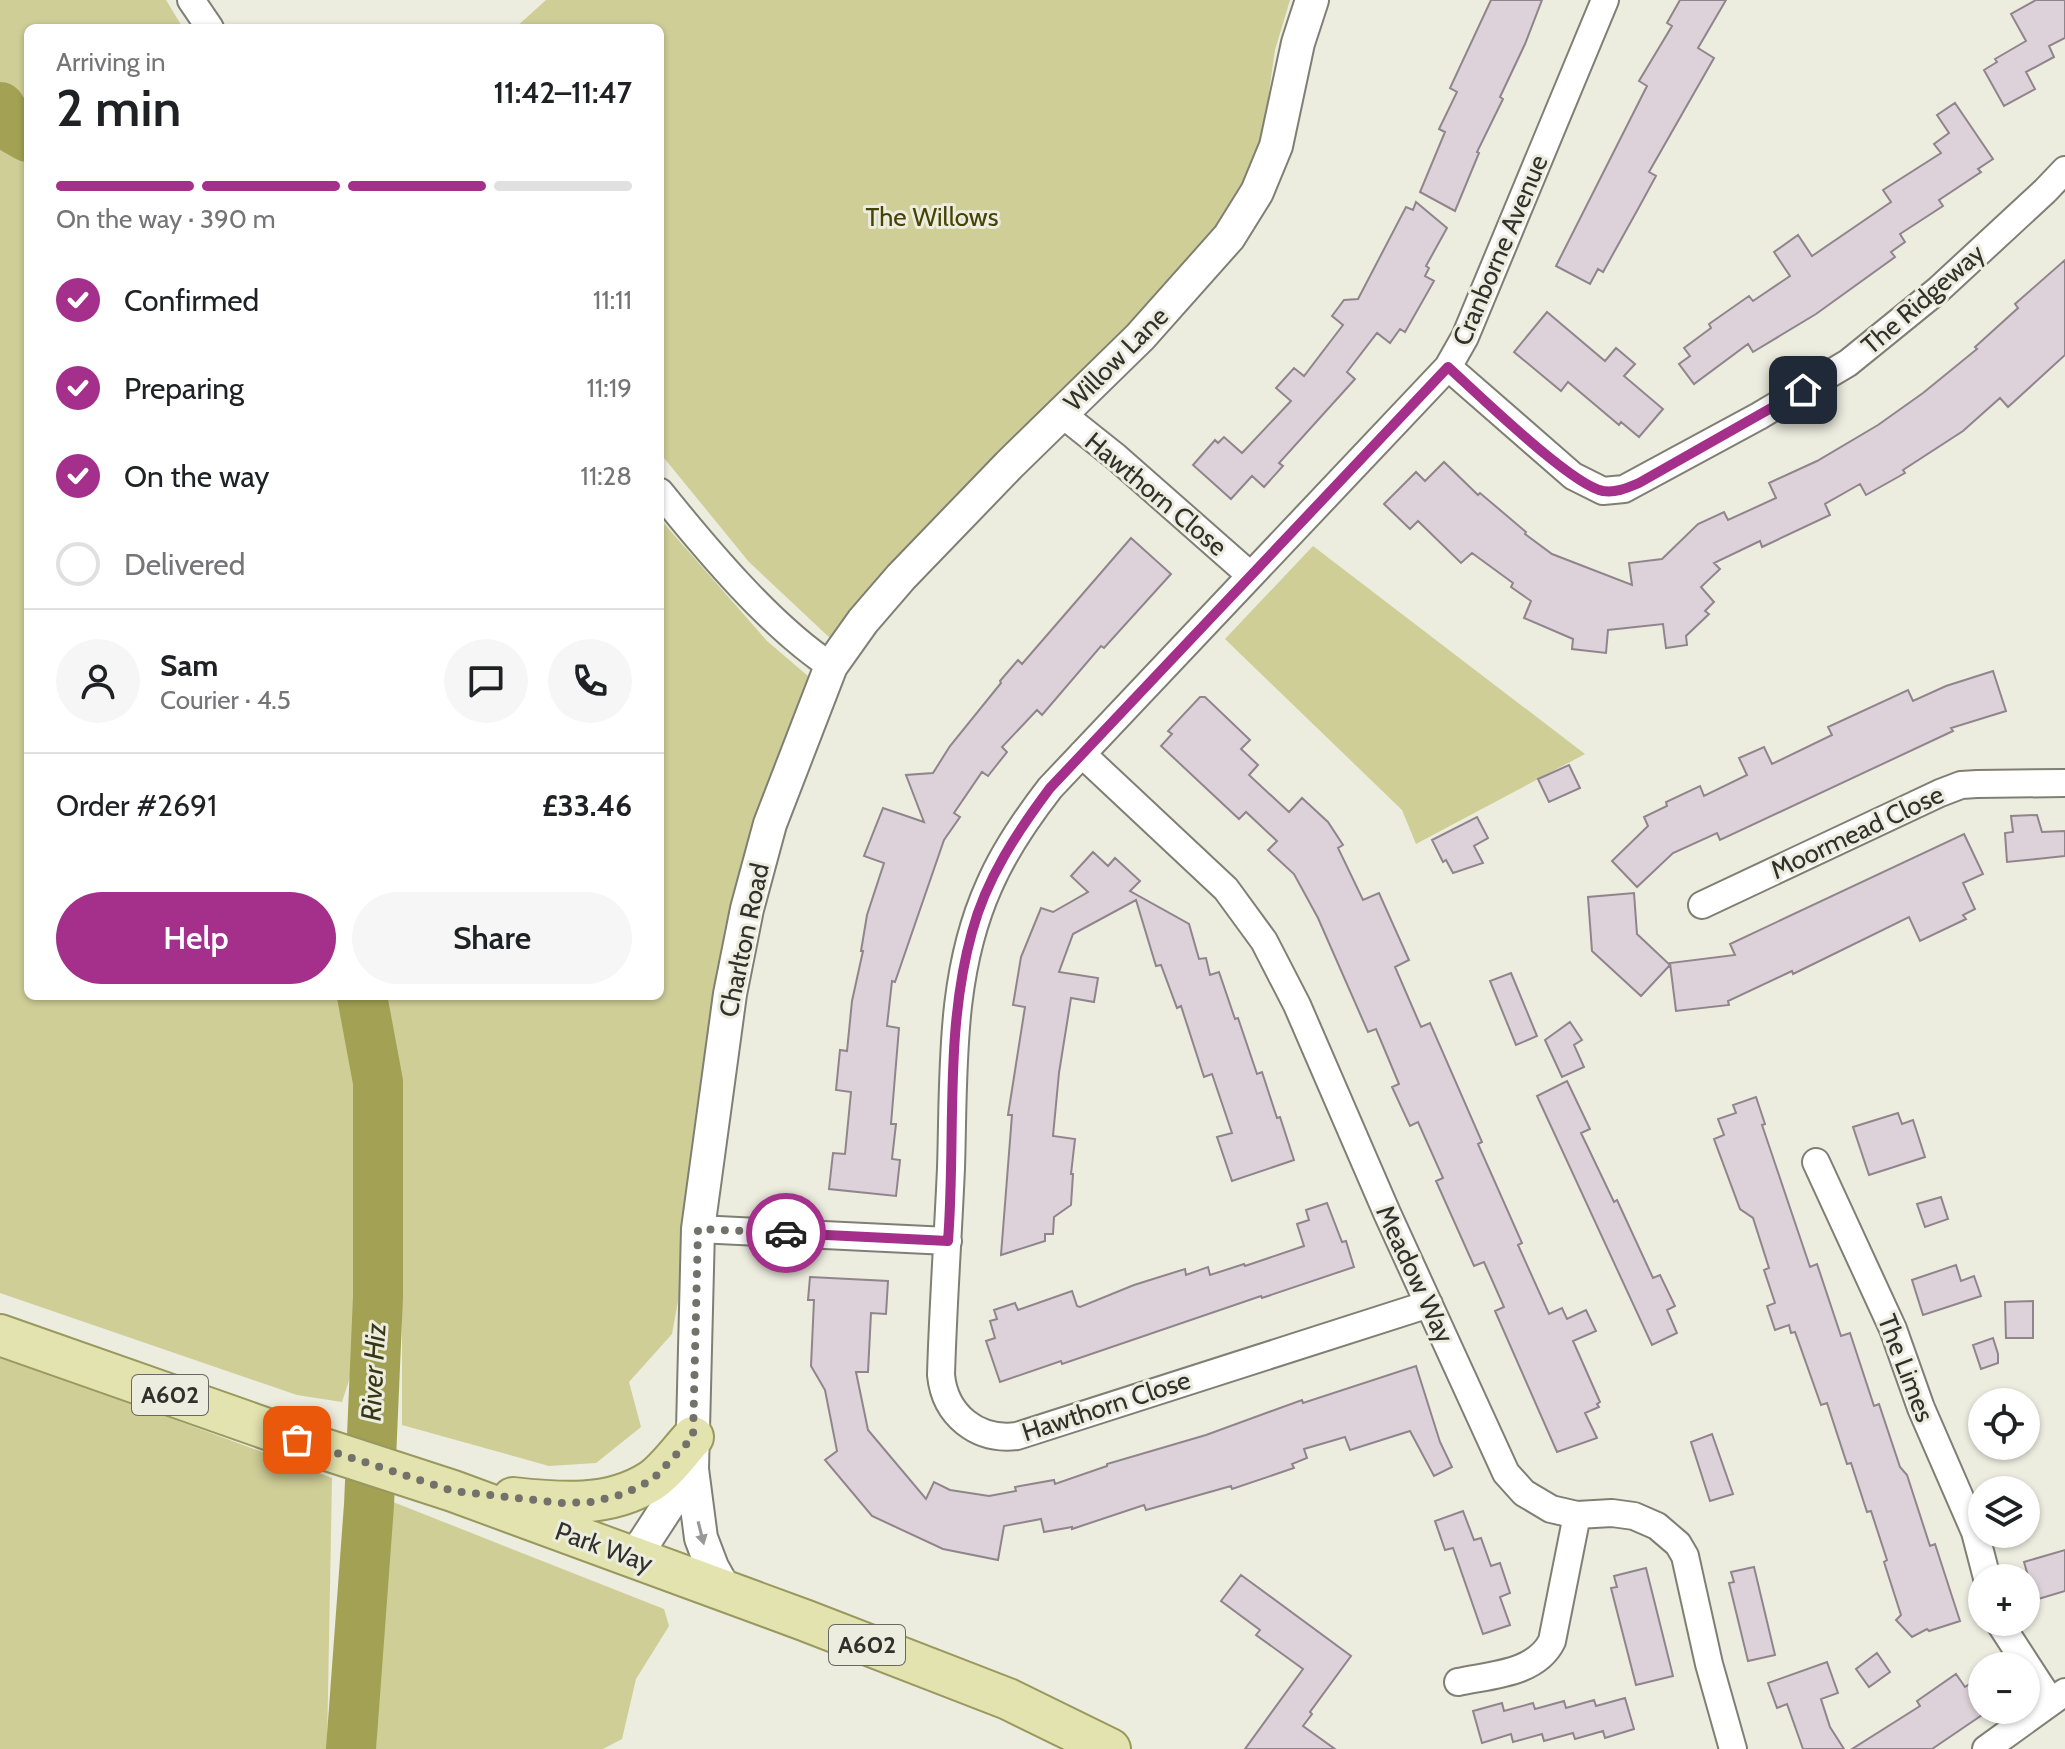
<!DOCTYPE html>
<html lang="en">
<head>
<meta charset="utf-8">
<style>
	body { margin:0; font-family:Cabin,sans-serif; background:#f6f6f6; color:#202124; height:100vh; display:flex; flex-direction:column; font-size:30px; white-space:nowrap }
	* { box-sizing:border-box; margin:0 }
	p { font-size:26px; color:#757577 }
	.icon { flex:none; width:44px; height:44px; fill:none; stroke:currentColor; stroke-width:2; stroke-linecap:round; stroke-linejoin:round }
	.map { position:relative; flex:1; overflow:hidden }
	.side { position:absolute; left:24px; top:24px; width:640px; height:976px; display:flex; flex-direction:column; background:#fff; border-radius:12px; box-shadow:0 2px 6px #0004 }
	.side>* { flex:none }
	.controls { position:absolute; left:1968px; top:1388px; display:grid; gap:16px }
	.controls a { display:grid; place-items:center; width:72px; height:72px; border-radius:50%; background:#fff; box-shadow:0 2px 6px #0004; font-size:40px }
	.pin { position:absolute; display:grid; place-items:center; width:68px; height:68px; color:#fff; margin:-34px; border-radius:16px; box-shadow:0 4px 12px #0006 }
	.courier { position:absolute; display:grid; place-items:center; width:80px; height:80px; margin:-40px; border:6px solid #a4308b; border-radius:50%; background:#fff; color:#222; box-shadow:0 2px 10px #0007 }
	.overview em { font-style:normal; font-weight:600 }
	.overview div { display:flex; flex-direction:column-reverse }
	.overview { display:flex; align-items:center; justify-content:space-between; height:136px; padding:0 32px }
	h1 { font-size:52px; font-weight:600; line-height:60px }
	.bar { display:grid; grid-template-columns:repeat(4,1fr); gap:12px 8px; align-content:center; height:96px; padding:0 32px }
	.bar i { height:10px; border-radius:6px; background:#e0e0e0 }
	.bar .current { background:#a4308b }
	.bar p { grid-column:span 4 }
	.line { display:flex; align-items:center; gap:20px; padding:0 32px; border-top:2px solid #e0e0e0 }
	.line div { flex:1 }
	.round { display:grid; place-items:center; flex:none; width:84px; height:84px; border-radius:42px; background:#f6f6f6 }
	ol { padding:0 32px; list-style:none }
	li { display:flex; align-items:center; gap:24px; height:88px }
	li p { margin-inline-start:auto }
	li .icon { padding:8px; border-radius:50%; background:#a4308b; color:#fff; stroke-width:4 }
	li:last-child { color:#757577 }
	li i { width:44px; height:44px; border:4px solid #e0e0e0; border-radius:50% }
	.cta { display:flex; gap:16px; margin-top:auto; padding:16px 32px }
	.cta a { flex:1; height:92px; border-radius:48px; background:#a4308b; color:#fff; font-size:32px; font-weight:600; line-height:92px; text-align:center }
	.cta a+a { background:#f6f6f6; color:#202124 }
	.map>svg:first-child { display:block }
	.green { fill:#cfce97 }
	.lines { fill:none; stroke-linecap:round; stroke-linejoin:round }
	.river { stroke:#a3a153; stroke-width:50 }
	.building { fill:#ddd2d9; stroke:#90858c; stroke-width:2 }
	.minor-casing { stroke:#7f7f74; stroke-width:30 }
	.tertiary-casing { stroke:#7f7f74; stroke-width:36 }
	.primary-casing { stroke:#99985e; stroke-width:44 }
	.minor { stroke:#fff; stroke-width:26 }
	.tertiary { stroke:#fff; stroke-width:32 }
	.primary { stroke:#e3e3af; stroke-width:40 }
	.oneway { fill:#989896 }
	.done { stroke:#72726b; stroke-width:8; stroke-dasharray:0 14.4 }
	.route { stroke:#a4308b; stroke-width:10 }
	.labels { text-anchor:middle; stroke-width:6; stroke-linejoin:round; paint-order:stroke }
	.shield { fill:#ececdf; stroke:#686962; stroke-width:2 }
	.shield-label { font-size:24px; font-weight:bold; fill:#30312c }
	.park-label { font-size:26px; fill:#464404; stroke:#ececdf }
	.street-label { font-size:26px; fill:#30312c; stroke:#ececdf }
	.water-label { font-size:28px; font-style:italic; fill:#373614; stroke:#ececdf }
</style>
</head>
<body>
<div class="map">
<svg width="2065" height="1749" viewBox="0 0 2065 1749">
	<rect width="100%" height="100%" fill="#ececdf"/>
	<path class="green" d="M0 0H166L183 28H28V996H357L365 1087 355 1362 342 1402 297 1395 0 1293Z
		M546 0H1290L1275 50 1262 141 1241 188 1207 239 1003 460 831 639 749 562 660 453V28H515Z
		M660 519 767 641 815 682 755 819 692 1224 672 1334 629 1382 641 1427 596 1463 549 1466 402 1425V1222L384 996H660Z
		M1313 546 1585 754 1416 844 1402 810 1225 639Z
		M0 1355 332 1478 327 1749H0Z
		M388 1500 664 1609 669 1626 636 1679 622 1739 603 1749H376Z"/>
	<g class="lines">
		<path class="river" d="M0 107 14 129 28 137
			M351 1749 369 1505 378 1297V1082L362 996"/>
	</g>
	<path class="building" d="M1491 0H1542L1525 44 1500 97 1503 99 1477 152 1479 153 1455 211 1420 192 1445 132 1439 129 1457 92 1450 88Z
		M1680 0H1726L1698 48 1714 58 1649 172 1656 176 1638 209 1603 272 1598 269 1590 284 1556 266 1647 86 1639 81 1672 26 1667 23Z
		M2036 0H2065V38L2049 46 2054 57 2026 72 2035 89 2004 106 1984 70 1997 62 1995 59 2026 41 2011 14Z
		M1955 103 1993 159 1978 169 1981 172 1939 200 1943 206 1900 234 1905 242 1891 252 1895 257 1816 314 1753 352 1748 344 1694 384 1679 364 1690 356 1684 348 1711 328 1709 324 1749 296 1753 301 1790 276 1774 252 1798 235 1812 256 1891 202 1883 190 1941 153 1934 144 1949 133 1937 115Z
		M1416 202 1447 228 1426 266 1429 268 1425 276 1434 281 1405 332 1400 329 1390 343 1377 333 1347 372 1355 379 1279 463 1283 466 1264 487 1252 476 1231 499 1193 465 1215 440 1218 443 1224 437 1242 453 1291 401 1276 388 1294 368 1304 376 1343 325 1332 316 1344 300 1358 299 1406 207 1413 210Z
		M2065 260V355L2008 407 2000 398 1963 431 1903 470 1905 473 1866 495 1860 484 1825 504 1830 515 1762 547 1760 541 1714 563 1720 569 1701 587 1714 602 1705 611 1709 614 1686 636 1687 645 1666 648 1663 624 1608 630 1606 653 1572 649 1573 639 1524 618 1531 601 1511 587 1513 583 1472 553 1461 563 1418 521 1410 529 1384 504 1416 472 1425 481 1444 462 1478 495 1480 493 1526 532 1525 534 1552 554 1632 585 1629 563 1662 559 1698 524 1724 512 1728 520 1776 498 1769 483 1817 461 1878 425 1923 393 1977 349 1975 347 2018 308 2015 304Z
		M1547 312 1605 361 1616 348 1635 364 1624 376 1663 409 1639 437 1621 422 1619 425 1568 382 1561 391 1514 352Z
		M1131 538 1171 574 1104 648 1101 646 1042 715 1037 710 1002 747 1007 752 988 776 982 772 954 813 960 817 944 840 895 982 892 981 887 1026 899 1028 891 1124H896L892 1159 900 1160 896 1196 829 1189 833 1153 845 1154 851 1092 836 1090 840 1050 847 1051 852 1001 863 951H861L867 915 884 863 864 856 883 808 924 822 906 775 933 773 950 746 1001 683 1000 681 1018 660 1022 664Z
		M1993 671 2006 711 1951 728 1953 731 1720 840 1717 833 1673 853 1637 887 1612 861 1648 826 1644 817 1667 806 1666 802 1700 786 1704 796 1747 775 1739 758 1764 747 1772 764 1832 735 1828 727 1908 690 1913 701 1946 686Z
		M1200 697H1205L1250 740 1241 749 1258 765 1249 775 1289 812 1302 798 1328 822 1343 845 1338 848 1363 900 1379 893 1409 960 1395 967 1421 1027 1430 1023 1482 1142 1478 1144 1522 1243 1518 1245 1549 1314 1562 1308 1567 1319 1586 1310 1596 1331 1573 1341 1600 1402 1597 1404 1599 1407 1585 1413 1597 1438 1557 1452 1495 1311 1504 1307 1484 1262 1474 1266 1436 1181 1443 1178 1418 1122 1410 1126 1392 1087 1399 1084 1376 1029 1368 1032 1318 918 1294 874 1268 850 1277 841 1246 812 1239 819 1161 746 1172 734 1168 731Z
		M1569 765 1580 788 1549 802 1538 779Z
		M2037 815 2042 832 2065 831V856L2007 862 2005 833 2013 832 2011 816Z
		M1477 817 1488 838 1474 846 1483 863 1453 873 1446 860 1443 862 1432 840Z
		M1964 834 1983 874 1963 883 1975 909 1963 915 1966 919 1920 941 1909 917 1793 974 1792 971 1728 1001 1729 1005 1676 1011 1670 963 1735 955 1730 944Z
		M1093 852 1108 866 1115 858 1140 881 1130 891 1189 924 1199 959 1206 958 1210 975 1219 972 1235 1019 1238 1018 1257 1074 1262 1072 1277 1118 1280 1117 1294 1160 1232 1181 1217 1137 1232 1133 1212 1074 1204 1077 1181 1006 1177 1008 1161 965 1156 966 1136 900 1073 934 1059 972 1098 978 1094 1002 1071 998 1059 1073 1053 1136 1075 1139 1071 1174H1073L1071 1205 1054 1217 1053 1234H1045V1241L1001 1255 1012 1115H1008L1025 1007 1013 1005 1021 957 1041 908 1053 912 1088 892 1071 876Z
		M1634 893 1637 934 1670 965 1641 996 1592 951 1588 897Z
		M1511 973 1537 1036 1516 1045 1490 981Z
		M1570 1022 1582 1040 1574 1045 1584 1067 1562 1077 1545 1040Z
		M1567 1081 1590 1129 1581 1133 1614 1202 1617 1200 1653 1278 1660 1275 1675 1306 1667 1310 1677 1333 1652 1345 1537 1096Z
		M1756 1097 1765 1124 1762 1125 1810 1267 1817 1264 1841 1336 1850 1333 1874 1406 1879 1404 1900 1467 1907 1475 1930 1546 1935 1544 1960 1621 1929 1631 1927 1629 1912 1637 1896 1620 1901 1615 1884 1562 1887 1560 1871 1511 1867 1512 1851 1463 1847 1464 1827 1403 1821 1405 1795 1332 1791 1333 1789 1325 1775 1330 1767 1306 1775 1303 1764 1270 1769 1268 1753 1218 1740 1209 1714 1139 1724 1135 1718 1119 1736 1113 1733 1105Z
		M1898 1113 1902 1124 1913 1120 1925 1157 1869 1175 1853 1127Z
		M1941 1197 1948 1219 1925 1227 1917 1204Z
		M1327 1203 1342 1242 1346 1241 1354 1267 1262 1298 1261 1296 1062 1364 1061 1361 1000 1382 986 1341 995 1338 990 1321 997 1319 994 1310 1015 1303 1018 1310 1072 1291 1077 1306 1080 1307 1134 1285 1185 1269 1186 1275 1208 1267 1210 1275 1244 1264 1245 1266 1304 1246 1297 1224 1309 1220 1306 1210Z
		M1956 1265 1961 1281 1974 1276 1981 1296 1923 1315 1912 1280Z
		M810 1277 888 1281 886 1314 871 1313 868 1372H856L868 1430 926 1499 934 1482 950 1490 989 1496 1016 1491 1015 1487 1054 1480 1055 1484 1107 1466V1464L1206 1435 1302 1400 1303 1403 1416 1366 1440 1442 1452 1467 1434 1476 1410 1431 1350 1450 1345 1437 1304 1449 1307 1458 1292 1464 1294 1468 1232 1489 1231 1486 1146 1510 1144 1505 1072 1529V1527L1044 1532 1041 1519 1004 1526 998 1560 943 1549 872 1516 825 1460 837 1451 825 1390 811 1366 814 1300H808Z
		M2033 1301V1338H2006L2005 1302Z
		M1993 1338 1998 1354V1363L1981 1369 1973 1345Z
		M1712 1434 1733 1494 1710 1501 1691 1442Z
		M1463 1511 1474 1540 1481 1538 1491 1566 1500 1563 1510 1593 1500 1597 1510 1625 1483 1634 1453 1548 1445 1550 1435 1521Z
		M2065 1550V1591L2035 1600 2024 1562Z
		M1754 1567 1775 1655 1748 1661 1729 1583 1734 1582 1731 1572Z
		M1646 1568 1673 1676 1636 1685 1611 1588 1617 1587 1614 1576Z
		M1241 1575 1351 1656 1310 1712 1312 1714 1303 1726 1335 1749H1245L1303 1669 1256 1635 1260 1630 1221 1601Z
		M1877 1653 1890 1672 1869 1687 1856 1669Z
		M1827 1662 1838 1693 1821 1699 1830 1727 1844 1749H1803L1787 1704 1777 1708 1768 1683Z
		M1956 1674 1965 1687 1982 1676V1715L1932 1749H1852L1920 1706 1917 1701Z
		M1625 1698 1634 1729 1605 1738 1603 1731 1575 1739 1573 1733 1544 1741 1542 1734 1513 1742 1511 1734 1482 1743 1473 1711 1502 1703 1504 1711 1533 1703 1535 1709 1564 1701 1566 1708 1594 1700 1596 1706Z"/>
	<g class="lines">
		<defs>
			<path id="minor" d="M191 0 210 28
				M1448 367 1573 476 1603 491 1624 489 1759 416 1848 363 1938 290 2045 191 2065 170
				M1062 414 1116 457 1250 575
				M660 492C706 549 771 627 831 666
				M1082 754 1226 889 1264 941 1297 1005 1387 1213 1506 1473 1524 1493 1551 1509 1577 1515 1612 1513 1634 1516 1657 1526 1678 1544 1685 1556 1709 1664 1733 1749
				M1702 905 1940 793 1961 785 1977 784 2065 783
				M1816 1162 1893 1329 1921 1408 1975 1532 1987 1578
				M698 1229 948 1241
				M1429 1304 1017 1436C977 1441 945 1415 941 1375 943 1306 948 1237 951 1168 954 1073 949 975 989 886 1004 851 1026 819 1050 788L1448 367 1465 337 1605 0
				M1999 1622 2051 1702
				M1458 1682C1490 1675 1536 1674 1552 1641L1577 1515
				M1986 1749 2065 1692"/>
			<path id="tertiary" d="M634 1558 692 1469
				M726 1592 712 1567 701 1538 692 1469 698 1229 730 994 747 909 770 824 831 666 863 621 901 577 1009 465 1140 337 1229 237 1257 192 1276 146 1298 43 1312 0"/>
			<path id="primary" d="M0 1335 327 1450 453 1491 804 1620 1008 1699 1110 1749
				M513 1498C559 1503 609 1508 651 1481 666 1471 680 1451 693 1437"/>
		</defs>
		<use href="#minor" class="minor-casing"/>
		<use href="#tertiary" class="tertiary-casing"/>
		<use href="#primary" class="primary-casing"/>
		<use href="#minor" class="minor"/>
		<use href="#tertiary" class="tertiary"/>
		<use href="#primary" class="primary"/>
	</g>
	<defs><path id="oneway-solid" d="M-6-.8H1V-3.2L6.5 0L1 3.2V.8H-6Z" transform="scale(2)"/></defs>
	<use class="oneway" href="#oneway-solid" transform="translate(701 1533) rotate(76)"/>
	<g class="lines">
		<path class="done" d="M297 1440 453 1491 562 1503 591 1502 624 1494 652 1480 693 1437 698 1229 786 1233"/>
		<path class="route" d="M786 1233 948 1241C956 1139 944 1032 972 932 986 879 1017 832 1050 788L1448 367C1477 393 1571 485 1603 491 1616 493 1627 488 1639 483L1803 390"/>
	</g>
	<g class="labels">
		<g class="shield">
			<rect x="132" y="1375" width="76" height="40" rx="6"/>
			<rect x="829" y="1625" width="76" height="40" rx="6"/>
		</g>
		<g class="shield-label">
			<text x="170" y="1403">A602</text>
			<text x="867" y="1653">A602</text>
		</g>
		<g class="park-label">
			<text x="932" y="226">The Willows</text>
		</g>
		<g class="street-label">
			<text transform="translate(1500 250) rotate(-67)" y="9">Cranborne Avenue</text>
			<text transform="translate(1923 299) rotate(-41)" y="9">The Ridgeway</text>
			<text transform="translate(1116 359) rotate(-45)" y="9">Willow Lane</text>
			<text transform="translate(1156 494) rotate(40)" y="9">Hawthorn Close</text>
			<text transform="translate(1857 832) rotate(-25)" y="9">Moormead Close</text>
			<text transform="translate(744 940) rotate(-78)" y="9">Charlton Road</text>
			<text transform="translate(1415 1274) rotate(65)" y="9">Meadow Way</text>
			<text transform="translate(1906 1368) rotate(69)" y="9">The Limes</text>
			<text transform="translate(1106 1406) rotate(-18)" y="9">Hawthorn Close</text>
			<text transform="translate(604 1547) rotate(20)" y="9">Park Way</text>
		</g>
		<g class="water-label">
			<text transform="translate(373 1372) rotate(-87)" y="10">River Hiz</text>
		</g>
	</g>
</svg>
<div class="controls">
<a><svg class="icon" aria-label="locate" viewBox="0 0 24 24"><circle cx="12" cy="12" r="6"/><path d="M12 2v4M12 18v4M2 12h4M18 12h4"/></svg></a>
<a><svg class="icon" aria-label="layers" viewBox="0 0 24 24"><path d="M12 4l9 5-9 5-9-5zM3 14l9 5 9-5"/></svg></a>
<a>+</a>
<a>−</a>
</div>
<div class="pin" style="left:297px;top:1440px;background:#ea580c"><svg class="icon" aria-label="bag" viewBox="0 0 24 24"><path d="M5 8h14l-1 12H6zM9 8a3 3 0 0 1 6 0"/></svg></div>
<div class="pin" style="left:1803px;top:390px;background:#1f2937"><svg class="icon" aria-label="home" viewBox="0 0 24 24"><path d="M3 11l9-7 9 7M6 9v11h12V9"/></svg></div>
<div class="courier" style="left:786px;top:1233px"><svg class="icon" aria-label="car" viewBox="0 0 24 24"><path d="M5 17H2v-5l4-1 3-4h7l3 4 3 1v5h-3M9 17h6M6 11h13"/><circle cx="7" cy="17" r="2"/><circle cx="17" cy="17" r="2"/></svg></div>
<section class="side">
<div class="overview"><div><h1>2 min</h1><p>Arriving in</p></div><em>11:42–11:47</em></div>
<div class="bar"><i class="current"></i><i class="current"></i><i class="current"></i><i></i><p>On the way · 390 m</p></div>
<ol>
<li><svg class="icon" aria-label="check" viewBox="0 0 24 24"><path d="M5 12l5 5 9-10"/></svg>Confirmed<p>11:11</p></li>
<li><svg class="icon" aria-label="check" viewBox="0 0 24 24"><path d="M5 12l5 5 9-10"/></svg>Preparing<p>11:19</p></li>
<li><svg class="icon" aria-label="check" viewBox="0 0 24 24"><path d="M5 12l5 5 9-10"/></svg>On the way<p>11:28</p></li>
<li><i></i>Delivered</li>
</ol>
<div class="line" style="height:144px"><a class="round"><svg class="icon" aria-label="person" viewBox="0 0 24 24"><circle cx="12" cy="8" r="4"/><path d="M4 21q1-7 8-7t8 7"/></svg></a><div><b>Sam</b><p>Courier · 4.5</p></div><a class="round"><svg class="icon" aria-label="chat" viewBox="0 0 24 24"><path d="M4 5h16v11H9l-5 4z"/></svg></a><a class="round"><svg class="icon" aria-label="phone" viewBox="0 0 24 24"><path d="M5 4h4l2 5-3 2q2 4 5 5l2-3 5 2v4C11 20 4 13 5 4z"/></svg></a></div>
<div class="line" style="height:104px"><div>Order #2691</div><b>£33.46</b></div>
<div class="cta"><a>Help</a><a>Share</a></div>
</section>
</div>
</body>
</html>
